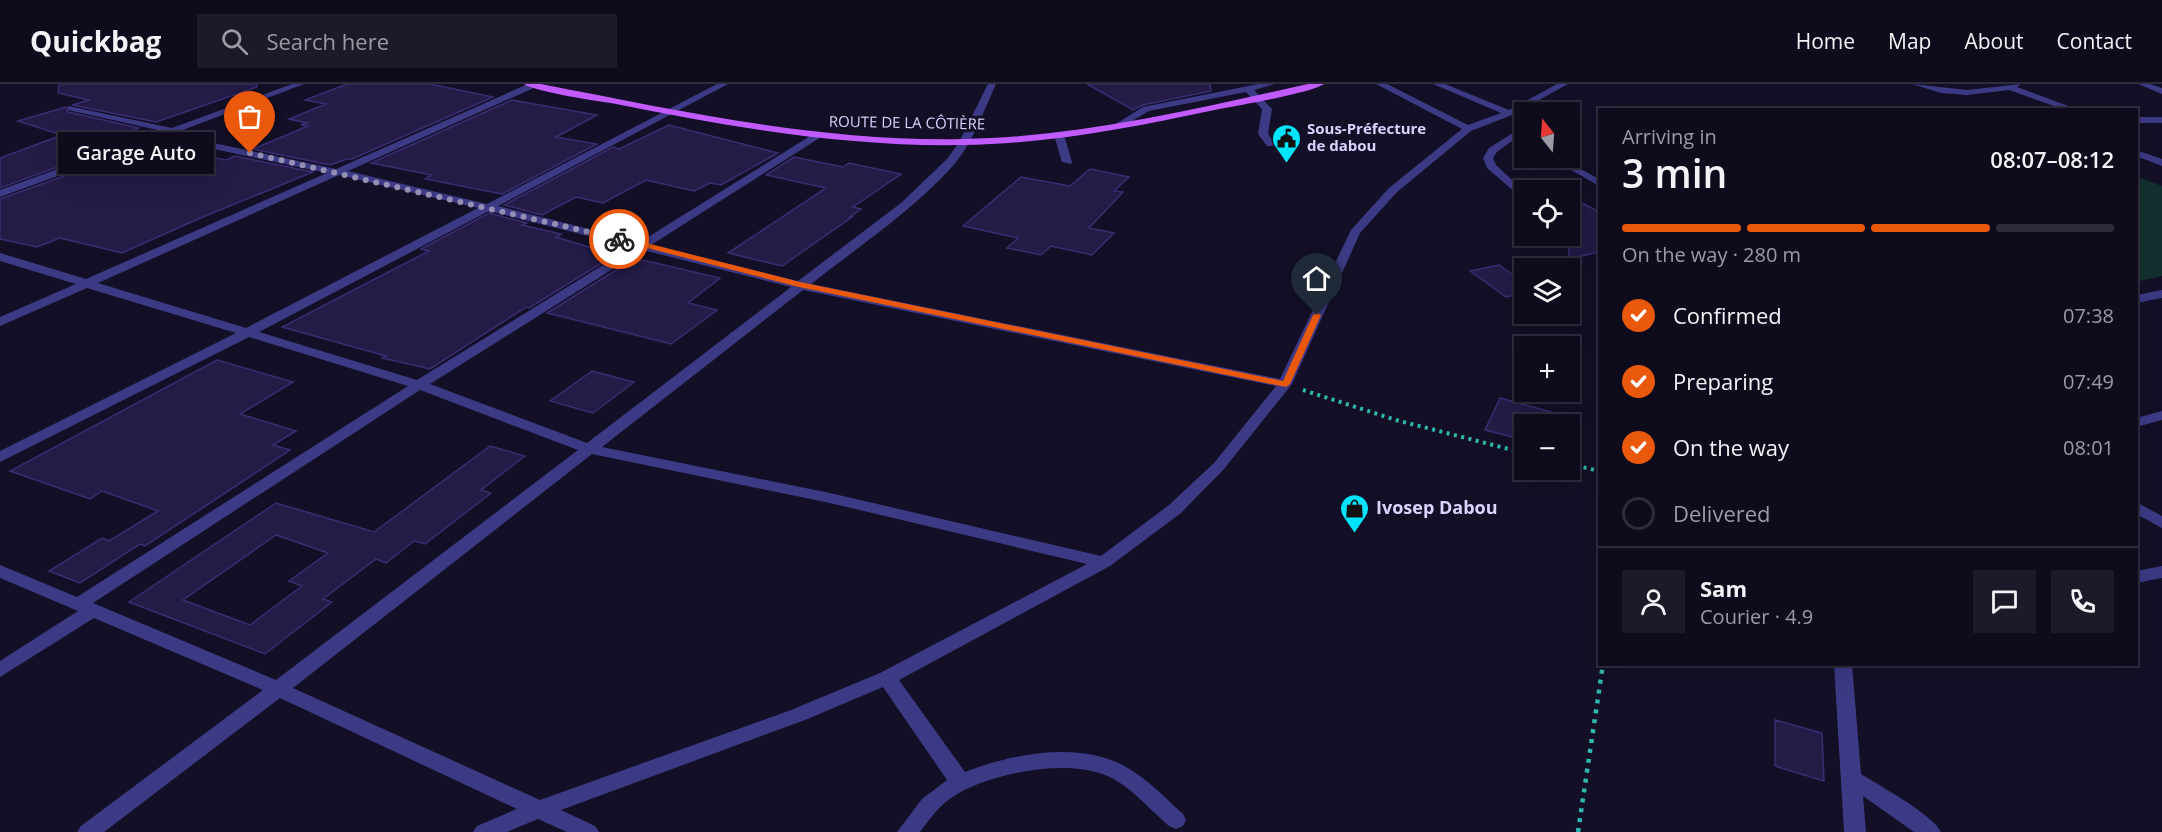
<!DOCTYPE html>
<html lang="en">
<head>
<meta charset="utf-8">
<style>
	body { margin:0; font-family:"Open Sans",sans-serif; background:#1c1929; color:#f1f3f6; height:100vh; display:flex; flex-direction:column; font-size:22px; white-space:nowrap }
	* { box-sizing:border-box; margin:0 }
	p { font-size:20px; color:#9b9ba3 }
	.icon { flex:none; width:33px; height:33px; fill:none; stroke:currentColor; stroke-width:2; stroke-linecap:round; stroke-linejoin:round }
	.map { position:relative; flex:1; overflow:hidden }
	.details { position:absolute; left:1598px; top:24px; width:540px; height:558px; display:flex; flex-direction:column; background:#0e0b1c; border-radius:0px; box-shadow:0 6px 24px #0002,0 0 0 2px #2e2b3b }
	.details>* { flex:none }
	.needle { width:39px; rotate:343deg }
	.controls { position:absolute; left:1514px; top:18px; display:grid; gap:12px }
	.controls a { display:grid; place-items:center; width:66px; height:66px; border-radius:0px; background:#0e0b1c; box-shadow:0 6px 24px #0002,0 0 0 2px #2e2b3b; font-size:30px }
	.pin { position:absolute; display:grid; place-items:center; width:51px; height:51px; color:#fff; margin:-62px -26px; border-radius:50% 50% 50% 0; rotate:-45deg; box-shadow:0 0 6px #0007 }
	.pin .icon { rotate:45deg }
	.courier { position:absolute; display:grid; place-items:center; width:60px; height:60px; margin:-30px; border:4px solid #ea580c; border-radius:50%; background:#fff; color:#222; box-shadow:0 2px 8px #0007 }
	.bubble { position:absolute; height:42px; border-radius:0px; background:#0e0b1c; box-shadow:0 6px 24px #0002,0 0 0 2px #2e2b3b; font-size:20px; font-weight:600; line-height:42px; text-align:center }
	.headline em { font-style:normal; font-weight:600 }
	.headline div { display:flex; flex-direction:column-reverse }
	.headline { display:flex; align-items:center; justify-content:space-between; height:102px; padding:0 24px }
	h1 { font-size:39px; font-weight:600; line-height:45px }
	.bar { display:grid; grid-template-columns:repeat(4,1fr); gap:9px 6px; align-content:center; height:72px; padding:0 24px }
	.bar i { height:8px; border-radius:4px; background:#2e2b3b }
	.bar .selected { background:#ea580c }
	.bar p { grid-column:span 4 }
	.line { display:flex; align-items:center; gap:15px; padding:0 24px; border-top:2px solid #2e2b3b }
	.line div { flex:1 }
	.round { display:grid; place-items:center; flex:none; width:63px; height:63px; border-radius:0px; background:#1c1929 }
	ol { padding:0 24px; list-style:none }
	li { display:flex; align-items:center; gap:18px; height:66px }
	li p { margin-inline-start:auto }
	li .icon { padding:6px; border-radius:50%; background:#ea580c; color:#fff; stroke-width:4 }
	li:last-child { color:#9b9ba3 }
	li i { width:33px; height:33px; border:3px solid #2e2b3b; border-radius:50% }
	header { display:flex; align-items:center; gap:36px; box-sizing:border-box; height:84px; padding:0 30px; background:#0e0b1c; border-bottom:2px solid #2e2b3b }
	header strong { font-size:28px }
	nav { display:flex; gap:33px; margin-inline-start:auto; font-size:21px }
	.search { width:420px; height:54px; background:#1c1929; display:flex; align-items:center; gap:15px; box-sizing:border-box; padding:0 21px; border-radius:0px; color:#9b9ba3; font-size:22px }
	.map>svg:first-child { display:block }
	.green { fill:#12302f }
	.building { fill:#241b47; stroke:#3b2d73; stroke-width:1.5; fill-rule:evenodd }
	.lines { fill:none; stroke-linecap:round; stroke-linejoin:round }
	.path-far1 { stroke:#2fb8b0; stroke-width:4; stroke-dasharray:3 4.5; stroke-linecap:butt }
	.path { stroke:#2fb8b0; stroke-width:4.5; stroke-dasharray:4 6; stroke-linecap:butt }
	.minor { fill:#3d3a85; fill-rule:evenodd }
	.major { fill:#c25bff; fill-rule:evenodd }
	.route { fill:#ea580c }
	.done { stroke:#948fb3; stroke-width:6; stroke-dasharray:0 10.8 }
	.labels { text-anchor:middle; stroke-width:6; stroke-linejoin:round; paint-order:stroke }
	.far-street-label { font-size:15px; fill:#d9d4ff; stroke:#130f26 }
	.far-poi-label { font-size:15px; font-weight:bold; fill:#d9d4ff; stroke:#130f26; text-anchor:start }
	.poi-label { font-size:18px; font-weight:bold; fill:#d9d4ff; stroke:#130f26; text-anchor:start }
</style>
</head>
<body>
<header>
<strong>Quickbag</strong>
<div class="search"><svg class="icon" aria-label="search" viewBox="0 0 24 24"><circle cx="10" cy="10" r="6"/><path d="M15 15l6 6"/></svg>Search here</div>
<nav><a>Home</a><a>Map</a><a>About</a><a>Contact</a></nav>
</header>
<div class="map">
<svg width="2162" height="748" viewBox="0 0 2162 748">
	<rect width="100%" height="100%" fill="#130f26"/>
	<path class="green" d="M2136 92 2162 102V192L2136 198Z"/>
	<path class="building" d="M59 0H257V3L156 38 72 21 89 16 58 9Z
		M347 0H430L493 13 352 75H347L330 81 253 65 308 42 301 41 307 39 289 35 326 20 305 16Z
		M1087 0H1210L1211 7 1143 21 1133 26Z
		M512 16 597 31 556 53 597 60 502 110 425 95 432 91 371 79Z
		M66 23 68 28 139 44 120 51 127 52 120 55 129 57 0 104V74L62 51 18 37Z
		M669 41 778 69 721 101 710 99 694 107 646 96 603 119 576 113 542 131 504 121 613 63 619 65Z
		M150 61 226 76 235 72 313 88 198 135 122 169 60 154 37 163 0 155V115Z
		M794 73 843 83 849 79 901 90 853 123 861 125 850 133H852L782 182 728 169 826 104 766 91Z
		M1090 85 1129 93 1114 107 1123 108 1089 144 1114 149 1092 171 1051 162 1041 171 1007 164 1018 154 963 142 1021 93 1070 102Z
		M1569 112 1599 128V168L1569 175Z
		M489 129 527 139 522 141 561 150 556 153 615 171 529 224 526 223 430 285 382 274 386 272 282 243 429 167 421 165Z
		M632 176 640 178 643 176 720 194 688 219 717 226 671 260 547 229Z
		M1499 181 1524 199V209L1506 213 1470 187Z
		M217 276 293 298 240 330 296 347 273 361 290 366 145 462 140 460 80 499 49 487 102 454 109 457 158 427 102 407 90 415 10 387Z
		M592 287 634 298 593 329 550 317Z
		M1500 314 1573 334 1572 340H1524V356L1485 346Z
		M490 362 525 372 481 406 491 409 425 460 414 457 386 479 376 475 323 515 332 518 265 570 129 518 276 419 374 448ZM276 451 328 469 289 497 302 502 250 541 183 516Z
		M1775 636 1822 649 1824 697 1775 682Z"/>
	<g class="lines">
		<path class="path-far1" d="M1303 306 1396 336 1524 369
			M1569 380 1599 387"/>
		<path class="path" d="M1578 748 1603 580"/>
		<path class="minor" d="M292 0H304L172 50 336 85 528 0H537L536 3 348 87 487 120 717 0H728L498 122 640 158 815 49H821V53L651 161 798 197 901 119 948 74 959 58 988 0H996C984 26 974 56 956 78 919 122 857 164 811 200L1280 295 1351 146 1389 104 1462 45 1376 0H1387L1468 41 1501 29 1433 0H1445L1509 26 1557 0H1568L1512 31 1471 47 1397 108 1360 149 1292 300 1224 385 1181 429 1110 482 899 596 965 688C1012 670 1079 656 1126 683 1148 695 1165 714 1183 730L1186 736 1183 742 1176 745 1169 742C1149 725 1130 701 1105 691 1064 674 986 690 951 714 938 723 929 736 920 748H897L922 715 947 696 883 603 805 636 561 726 595 742 599 748H567L538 735 507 748H473L477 742 517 725 280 614 104 748H77L81 742 263 606 94 534 0 593V577L78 527 0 494V481L77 513 408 302 249 253 0 378V367L236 249 87 204 0 242V233L76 200 0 177V169L86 195 327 89 162 54 0 113V106L162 47 68 26V22L172 44ZM339 91 478 124 246 244 98 199ZM489 127 632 163 417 296 259 248ZM643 166 791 203 587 359 430 300ZM803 206 1276 302 1214 379 1169 421 1101 472 830 409 602 363ZM420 306 578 366 276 596 93 519ZM592 370 830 419 1087 480 880 589 791 626 540 716 293 604Z
			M1258 0H1275L1254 6 1272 25 1268 50 1275 60 1273 62H1267L1258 50 1262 25 1246 8 1149 27 1122 43 1114 41 1143 23Z
			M1912 0 1967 6 2021 0 2017 3 2079 26H2065L2009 6 1967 11 1941 9Z
			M2138 0H2150L2162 4V10Z
			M2136 33H2162V39H2136Z
			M1516 47 1521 50 1519 52 1497 68 1493 74 1496 81 1524 107V116L1487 84 1483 74 1489 64Z
			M1056 49 1064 51 1072 78 1071 80 1062 78 1054 51Z
			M2136 66 2162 75V82L2136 72Z
			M1550 74H1561L1599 95V102Z
			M2162 206V214L2136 219V211Z
			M2162 327V336L2136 343V334Z
			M2136 418 2162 432V444L2136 430Z
			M2162 482V494L2136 499V487Z
			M1834 580H1852L1861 690C1880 702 1932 730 1941 748H1914L1863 712 1866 748H1844Z"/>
		<path class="major" d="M524 0H541C680 27 821 58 964 55 1080 53 1195 25 1308 0H1324C1311 9 1240 21 1219 25 1135 43 1049 60 963 61 846 63 730 43 616 20 598 17 535 8 524 0Z"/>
	</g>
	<path class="route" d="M619 152 800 198 1283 297 1313 231 1317 229 1321 231 1290 300 1286 303 799 203 616 156Z"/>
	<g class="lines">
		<path class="done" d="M250 69 619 155"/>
	</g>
	<defs>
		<symbol id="civic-pin" viewBox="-11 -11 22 30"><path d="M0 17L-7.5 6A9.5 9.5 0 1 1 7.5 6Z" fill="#00e5ff" stroke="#130f26"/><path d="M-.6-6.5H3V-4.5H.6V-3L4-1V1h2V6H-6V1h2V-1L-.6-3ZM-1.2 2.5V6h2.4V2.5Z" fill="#111"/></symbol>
		<symbol id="shop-pin" viewBox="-11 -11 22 30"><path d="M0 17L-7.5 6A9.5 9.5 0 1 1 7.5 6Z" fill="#00e5ff" stroke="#130f26"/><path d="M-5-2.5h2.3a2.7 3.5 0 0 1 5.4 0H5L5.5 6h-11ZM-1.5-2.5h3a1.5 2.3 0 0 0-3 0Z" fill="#111"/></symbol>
	</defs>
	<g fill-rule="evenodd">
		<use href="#civic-pin" x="1270" y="38" width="33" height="45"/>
		<use href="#shop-pin" x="1338" y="408" width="33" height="45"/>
	</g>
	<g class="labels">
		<g class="far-street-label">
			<text transform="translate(907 39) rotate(1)" y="5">ROUTE DE LA CÔTIÈRE</text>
		</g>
		<g class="far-poi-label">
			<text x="1307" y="50">Sous-Préfecture<tspan x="1307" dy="17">de dabou</tspan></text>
		</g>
		<g class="poi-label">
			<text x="1376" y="430">Ivosep Dabou</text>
		</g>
	</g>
</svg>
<div class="controls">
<a><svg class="needle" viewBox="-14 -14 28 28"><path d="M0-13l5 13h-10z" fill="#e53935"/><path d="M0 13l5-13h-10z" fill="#9b9ba3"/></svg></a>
<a><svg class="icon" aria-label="locate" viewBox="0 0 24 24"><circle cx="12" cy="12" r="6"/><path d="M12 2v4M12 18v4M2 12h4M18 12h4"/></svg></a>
<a><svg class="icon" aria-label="layers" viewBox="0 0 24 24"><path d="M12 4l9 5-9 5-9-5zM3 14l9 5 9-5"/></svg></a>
<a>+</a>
<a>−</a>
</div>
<div class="pin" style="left:250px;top:69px;background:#ea580c"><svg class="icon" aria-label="bag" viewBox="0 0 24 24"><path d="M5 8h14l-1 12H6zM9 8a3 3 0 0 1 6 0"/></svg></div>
<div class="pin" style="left:1317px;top:231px;background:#1f2937"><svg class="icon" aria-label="home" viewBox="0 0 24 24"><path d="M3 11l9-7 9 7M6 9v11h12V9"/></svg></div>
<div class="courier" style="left:619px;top:155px"><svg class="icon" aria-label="bike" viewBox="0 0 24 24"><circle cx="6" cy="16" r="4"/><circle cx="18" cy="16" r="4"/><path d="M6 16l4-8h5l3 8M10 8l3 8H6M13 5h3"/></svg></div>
<div class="bubble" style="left:58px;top:48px;width:156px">Garage Auto</div>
<section class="details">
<div class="headline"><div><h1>3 min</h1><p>Arriving in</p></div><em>08:07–08:12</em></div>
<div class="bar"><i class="selected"></i><i class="selected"></i><i class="selected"></i><i></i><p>On the way · 280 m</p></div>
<ol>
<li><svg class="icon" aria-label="check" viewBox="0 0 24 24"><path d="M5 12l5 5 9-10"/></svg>Confirmed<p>07:38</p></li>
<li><svg class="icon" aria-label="check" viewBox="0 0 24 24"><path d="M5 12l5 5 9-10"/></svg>Preparing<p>07:49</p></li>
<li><svg class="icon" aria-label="check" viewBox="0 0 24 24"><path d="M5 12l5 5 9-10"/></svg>On the way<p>08:01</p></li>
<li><i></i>Delivered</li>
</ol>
<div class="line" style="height:108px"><a class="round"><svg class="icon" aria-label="person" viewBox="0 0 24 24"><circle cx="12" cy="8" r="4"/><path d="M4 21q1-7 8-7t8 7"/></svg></a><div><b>Sam</b><p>Courier · 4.9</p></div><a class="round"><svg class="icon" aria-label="chat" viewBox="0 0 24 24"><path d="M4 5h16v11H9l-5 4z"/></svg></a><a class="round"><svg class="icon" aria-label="phone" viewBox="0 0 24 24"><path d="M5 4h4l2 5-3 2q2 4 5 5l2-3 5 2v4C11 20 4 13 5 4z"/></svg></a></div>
</section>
</div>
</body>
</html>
